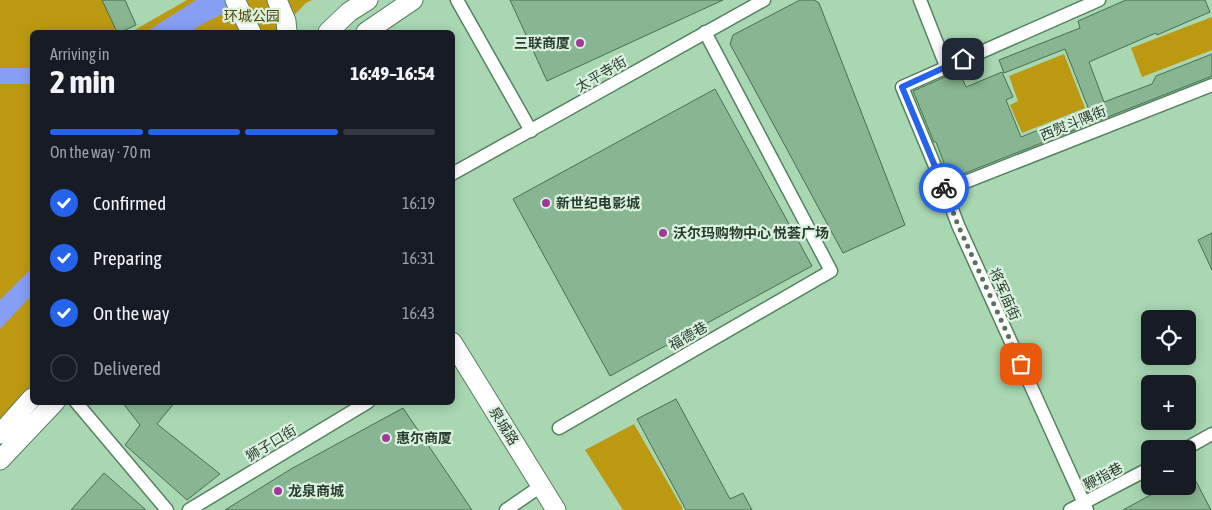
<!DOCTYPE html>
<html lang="en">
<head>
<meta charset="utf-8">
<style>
	body { margin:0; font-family:"Asap Condensed","Noto Sans SC",sans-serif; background:#20242c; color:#f1f3f6; height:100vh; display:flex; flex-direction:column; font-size:19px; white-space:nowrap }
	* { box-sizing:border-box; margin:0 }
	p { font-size:16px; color:#9ea1a6 }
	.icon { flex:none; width:28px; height:28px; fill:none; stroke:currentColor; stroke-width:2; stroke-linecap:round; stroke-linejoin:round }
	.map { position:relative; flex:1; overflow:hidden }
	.panel { position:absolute; left:30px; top:30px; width:425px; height:375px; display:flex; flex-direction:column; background:#171b24; border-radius:8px; box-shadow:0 2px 12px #0003 }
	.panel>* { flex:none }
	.tools { position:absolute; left:1141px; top:310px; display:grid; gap:10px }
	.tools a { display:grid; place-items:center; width:55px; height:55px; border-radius:8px; background:#171b24; box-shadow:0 2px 12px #0003; font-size:25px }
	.pin { position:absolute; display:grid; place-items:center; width:42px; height:42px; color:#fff; margin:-21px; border-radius:10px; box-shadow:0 2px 8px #0006 }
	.courier { position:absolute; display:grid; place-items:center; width:50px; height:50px; margin:-25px; border:4px solid #2563eb; border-radius:50%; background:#fff; color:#222; box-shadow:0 1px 6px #0007 }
	.headline em { font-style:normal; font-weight:700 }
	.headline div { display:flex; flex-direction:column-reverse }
	.headline { display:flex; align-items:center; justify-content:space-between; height:85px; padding:0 20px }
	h1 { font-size:32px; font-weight:700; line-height:38px }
	.bar { display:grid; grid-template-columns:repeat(4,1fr); gap:8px 5px; align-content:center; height:60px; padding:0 20px }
	.bar i { height:6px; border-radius:4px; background:#363941 }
	.bar .selected { background:#2563eb }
	.bar p { grid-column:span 4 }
	ol { padding:0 20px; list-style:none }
	li { display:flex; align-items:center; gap:15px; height:55px }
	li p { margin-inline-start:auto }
	li .icon { padding:5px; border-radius:50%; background:#2563eb; color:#fff; stroke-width:4 }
	li:last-child { color:#9ea1a6 }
	li i { width:28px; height:28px; border:2px solid #363941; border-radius:50% }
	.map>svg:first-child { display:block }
	.green { fill:#bd9912 }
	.water { fill:#869ef4 }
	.building { fill:#88b592; stroke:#467150 }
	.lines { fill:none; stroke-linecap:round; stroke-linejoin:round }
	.minor-casing { stroke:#568260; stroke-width:15 }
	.secondary-casing { stroke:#568260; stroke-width:21 }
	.minor { stroke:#fff; stroke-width:12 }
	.secondary { stroke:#fff; stroke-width:19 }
	.done { stroke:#56725c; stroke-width:5; stroke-dasharray:0 9 }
	.route { stroke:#2563eb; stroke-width:6 }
	.poi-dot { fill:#a2399a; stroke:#daf1de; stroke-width:2 }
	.labels { text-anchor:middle; stroke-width:4.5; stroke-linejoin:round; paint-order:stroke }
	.park-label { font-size:14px; fill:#564408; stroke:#daf1de }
	.poi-label { font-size:14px; font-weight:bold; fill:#2a3c2e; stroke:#daf1de; text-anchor:start }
	.street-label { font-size:14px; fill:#2a3c2e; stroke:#daf1de }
</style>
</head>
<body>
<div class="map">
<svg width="1212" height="510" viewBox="0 0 1212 510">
	<rect width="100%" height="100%" fill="#a8d7b2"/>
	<path class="green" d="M0 0H110L127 32H32V290L0 319Z
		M187 0H312L306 3 278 32H131Z
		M1212 17V50L1142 77 1131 48Z
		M1064 54 1085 108 1022 133 1010 105 1018 101 1009 76Z
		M32 295V402L52 403 0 451V323Z
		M634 424 683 509 681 510H623L585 450Z"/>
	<path class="water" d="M196 0H249L199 26 191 32H146Z
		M0 68H32V84H0Z
		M32 268V295L0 329V300Z"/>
	<path class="building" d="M102 0H125L136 25 121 32H117Z
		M510 0H723L547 81Z
		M800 0H814L819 3 905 225 843 253 730 44 733 35Z
		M1126 0H1205L1210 12 1157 35 1156 33 1089 62 1104 102 1152 84 1156 76 1212 54V76L950 179 936 142H934L913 91 959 71 966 87 1002 72 1013 97 1006 100 1021 137 1089 110 1065 49 1004 73 999 60 1080 28 1078 21Z
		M715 89 812 266 610 376 513 199Z
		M1212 233V270L1198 240Z
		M676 399 730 499 743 493 752 510H686L637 419Z
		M122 402H175L157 424 220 474 187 500 125 445 140 425Z
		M403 408 472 510H225L291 469Z
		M1188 466 1211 510H1123L1167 486H1188Z
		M104 473 146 510H71Z"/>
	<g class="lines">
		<defs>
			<path id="minor" d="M457 0 531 131
				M920 0 946 66
				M452 174 764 0
				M945 190 1212 85
				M76 402 167 510
				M559 428 831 271 705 32
				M1185 449 1212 434
				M189 510 368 402
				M506 510 541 486
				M1070 510 1150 468
				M1087 510 958 225 945 190 902 87 1099 0"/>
			<path id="secondary" d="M235 0 251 32
				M277 0 286 21 287 32
				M328 32 349 12 368 0
				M366 32 413 0
				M452 342 556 510
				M0 434 32 398
				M0 460 55 402"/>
		</defs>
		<use href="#minor" class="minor-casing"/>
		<use href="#secondary" class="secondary-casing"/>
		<use href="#minor" class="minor"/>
		<use href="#secondary" class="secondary"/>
	</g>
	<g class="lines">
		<path class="done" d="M944 188 958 225 1021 364"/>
		<path class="route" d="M944 188 902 87 963 59"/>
	</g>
	<g class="poi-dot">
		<circle cx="580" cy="43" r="5"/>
		<circle cx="546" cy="203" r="5"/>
		<circle cx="663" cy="233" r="5"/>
		<circle cx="386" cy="438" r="5"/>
		<circle cx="278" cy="491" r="5"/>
	</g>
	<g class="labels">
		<g class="park-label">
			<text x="252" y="21">环城公园</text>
		</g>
		<g class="poi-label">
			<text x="570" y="48" text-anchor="end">三联商厦</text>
			<text x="556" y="208">新世纪电影城</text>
			<text x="673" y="238">沃尔玛购物中心 悦荟广场</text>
			<text x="396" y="443">惠尔商厦</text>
			<text x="288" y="496">龙泉商城</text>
		</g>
		<g class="street-label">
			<text transform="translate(601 74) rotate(-30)" y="5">太平寺街</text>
			<text transform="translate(1073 123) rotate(-22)" y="5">西熨斗隅街</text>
			<text transform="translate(1005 294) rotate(66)" y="5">将军庙街</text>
			<text transform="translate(688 336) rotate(-30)" y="5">福德巷</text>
			<text transform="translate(504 426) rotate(58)" y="5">泉城路</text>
			<text transform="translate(271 443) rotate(-31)" y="5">狮子口街</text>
			<text transform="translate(1103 476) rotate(-28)" y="5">鞭指巷</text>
		</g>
	</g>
</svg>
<div class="tools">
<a><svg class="icon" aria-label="locate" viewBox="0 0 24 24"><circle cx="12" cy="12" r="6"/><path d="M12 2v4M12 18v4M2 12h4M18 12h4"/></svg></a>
<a>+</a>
<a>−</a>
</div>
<div class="pin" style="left:1021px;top:364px;background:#ea580c"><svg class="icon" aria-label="bag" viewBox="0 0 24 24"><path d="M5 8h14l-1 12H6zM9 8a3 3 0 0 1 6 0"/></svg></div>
<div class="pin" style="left:963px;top:59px;background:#1f2937"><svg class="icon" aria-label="home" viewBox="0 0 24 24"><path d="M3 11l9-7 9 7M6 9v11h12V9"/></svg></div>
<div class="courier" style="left:944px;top:188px"><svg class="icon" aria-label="bike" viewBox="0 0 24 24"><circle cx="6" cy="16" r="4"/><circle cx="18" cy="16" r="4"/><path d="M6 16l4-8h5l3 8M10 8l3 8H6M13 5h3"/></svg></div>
<section class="panel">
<div class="headline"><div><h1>2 min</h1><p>Arriving in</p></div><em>16:49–16:54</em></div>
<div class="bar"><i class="selected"></i><i class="selected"></i><i class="selected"></i><i></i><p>On the way · 70 m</p></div>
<ol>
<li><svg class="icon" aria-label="check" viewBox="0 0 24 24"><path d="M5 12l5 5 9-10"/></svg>Confirmed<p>16:19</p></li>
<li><svg class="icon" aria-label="check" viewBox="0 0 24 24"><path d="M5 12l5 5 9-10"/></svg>Preparing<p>16:31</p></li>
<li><svg class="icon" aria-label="check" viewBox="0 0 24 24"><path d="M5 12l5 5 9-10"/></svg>On the way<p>16:43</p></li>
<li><i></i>Delivered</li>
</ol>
</section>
</div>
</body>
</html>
